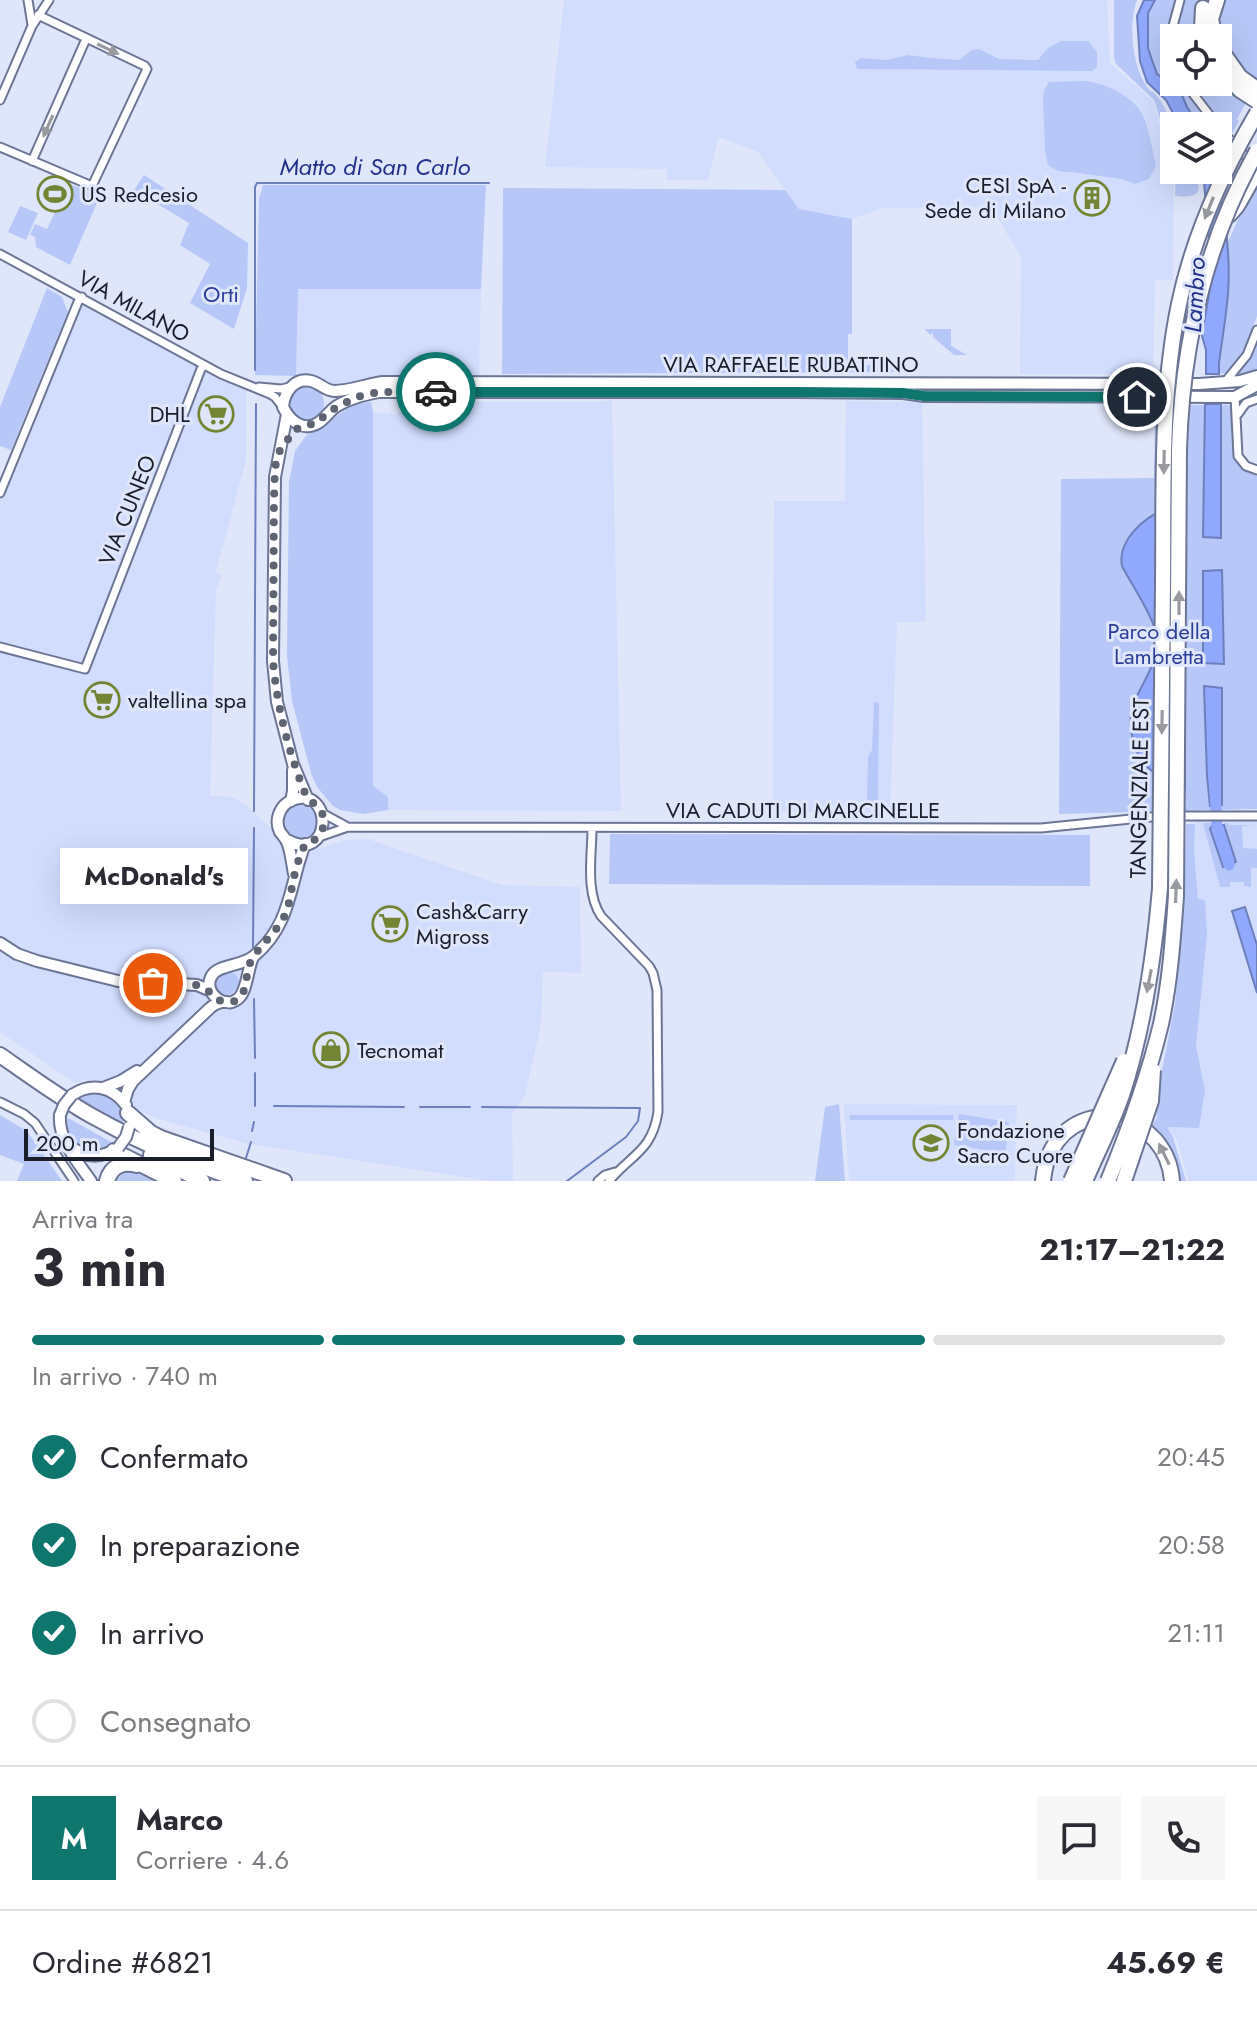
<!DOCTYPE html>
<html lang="it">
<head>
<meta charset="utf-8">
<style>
	body { margin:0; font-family:Jost,sans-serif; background:#f7f7f7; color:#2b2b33; height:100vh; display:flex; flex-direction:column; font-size:30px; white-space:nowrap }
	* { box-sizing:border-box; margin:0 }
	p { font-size:26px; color:#7c7c81 }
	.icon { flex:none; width:44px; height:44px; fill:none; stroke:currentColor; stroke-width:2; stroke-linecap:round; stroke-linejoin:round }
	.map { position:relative; height:1181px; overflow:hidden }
	.side { display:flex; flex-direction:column; background:#fff; flex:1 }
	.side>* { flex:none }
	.controls { position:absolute; left:1160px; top:24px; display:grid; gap:16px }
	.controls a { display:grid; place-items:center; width:72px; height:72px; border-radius:0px; background:#fff; box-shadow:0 8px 32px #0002; font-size:40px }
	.scale { position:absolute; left:24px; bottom:20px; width:190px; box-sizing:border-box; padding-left:8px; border:4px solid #1a1e2b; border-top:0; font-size:22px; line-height:28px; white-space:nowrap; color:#1a1e2b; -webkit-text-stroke:6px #dfe6fa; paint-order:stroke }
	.pin { position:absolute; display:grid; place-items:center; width:68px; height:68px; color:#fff; margin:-34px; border:4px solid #fff; border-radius:50%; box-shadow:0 2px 8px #0007 }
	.courier { position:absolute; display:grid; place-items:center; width:80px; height:80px; margin:-40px; border:6px solid #0f766e; border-radius:50%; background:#fff; color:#222; box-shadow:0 2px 10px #0007 }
	.bubble { position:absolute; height:56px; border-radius:0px; background:#fff; box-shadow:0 8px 32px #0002; font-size:26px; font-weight:700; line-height:56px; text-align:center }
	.summary em { font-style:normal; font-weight:700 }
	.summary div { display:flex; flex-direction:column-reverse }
	.summary { display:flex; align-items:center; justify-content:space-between; height:136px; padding:0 32px }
	h1 { font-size:52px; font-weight:700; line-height:60px }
	.bar { display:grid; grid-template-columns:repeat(4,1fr); gap:12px 8px; align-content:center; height:96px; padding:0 32px }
	.bar i { height:10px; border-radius:6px; background:#e1e1e2 }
	.bar .on { background:#0f766e }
	.bar p { grid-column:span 4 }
	.line { display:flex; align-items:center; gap:20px; padding:0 32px; border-top:2px solid #e1e1e2 }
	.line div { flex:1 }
	.round { display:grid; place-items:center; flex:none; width:84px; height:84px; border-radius:0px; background:#f7f7f7 }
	ol { padding:0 32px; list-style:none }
	li { display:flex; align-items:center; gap:24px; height:88px }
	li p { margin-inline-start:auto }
	li .icon { padding:8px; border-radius:50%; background:#0f766e; color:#fff; stroke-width:4 }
	li:last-child { color:#7c7c81 }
	li i { width:44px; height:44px; border:4px solid #e1e1e2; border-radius:50% }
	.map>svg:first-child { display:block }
	.built { fill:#d2ddfe }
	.green { fill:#b7c7f7 }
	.water { fill:#90a9fc; stroke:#6d7fbd; stroke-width:2 }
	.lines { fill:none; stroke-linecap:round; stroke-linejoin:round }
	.stream { stroke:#6d7fbd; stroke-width:2 }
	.river { stroke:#90a9fc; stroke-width:11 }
	.street-casing { stroke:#6c7694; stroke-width:11 }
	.secondary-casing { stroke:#6c7694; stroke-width:14 }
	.highway-casing { stroke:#6c7694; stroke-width:18 }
	.street { stroke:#fff; stroke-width:7 }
	.secondary { stroke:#fff; stroke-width:10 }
	.highway { stroke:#fff; stroke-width:14 }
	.secondary-bridge-casing { stroke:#6c7694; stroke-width:14; stroke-linecap:butt }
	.highway-bridge-casing { stroke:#6c7694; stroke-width:18; stroke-linecap:butt }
	.secondary-bridge { stroke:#fff; stroke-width:10 }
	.highway-bridge { stroke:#fff; stroke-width:14 }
	.oneway { fill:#989aa0 }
	.done { stroke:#5f6473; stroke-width:8; stroke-dasharray:0 14.4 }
	.route { stroke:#0f766e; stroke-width:10 }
	.labels { text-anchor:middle; stroke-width:6; stroke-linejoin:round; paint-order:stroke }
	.poi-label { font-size:22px; fill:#1a1e2b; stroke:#dfe6fa; text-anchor:start }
	.park-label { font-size:22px; fill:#2b3c99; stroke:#dfe6fa }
	.street-label { font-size:22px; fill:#1a1e2b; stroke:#dfe6fa }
	.water-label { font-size:24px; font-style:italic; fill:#22308c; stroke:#dfe6fa }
</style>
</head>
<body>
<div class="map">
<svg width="1257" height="1181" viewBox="0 0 1257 1181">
	<rect width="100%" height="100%" fill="#dfe6fa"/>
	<path class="built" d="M564 0H1107L1110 63 1153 101 1174 175 1173 280H1155L1153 374H1020L1021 257 991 207 883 208 852 219 799 209 758 152 719 137 708 180H667V169L545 167Z
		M297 289H481L479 375H391L332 386 315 377 296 376Z
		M82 297 246 385V460L216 572 222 575 216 591 210 796 232 797 249 807 280 837 296 848 317 849 346 840 368 839 502 885 580 887 581 973 543 972 541 1025 525 1095 512 1114 513 1181H490L245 1143 162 1120 134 1108 86 1079 75 1083 0 1032V494Z
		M612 400 621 811 388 810V797L373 786V413L398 414 399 412H406V406L409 402H599Z
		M846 401 922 402 926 622H897L890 813 773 812 774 501H845Z
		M1223 815 1257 816V945L1245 907 1232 911 1257 993V1181H1189L1177 1140 1167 1127 1187 1128 1205 1090 1196 1046 1207 935 1198 900 1194 850 1195 816H1211L1210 830 1224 825Z
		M844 1104 1017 1105 1015 1181H849Z"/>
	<path class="green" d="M1114 0H1137C1128 24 1132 66 1147 87 1155 97 1149 86 1157 96 1163 103 1169 116 1171 125L1165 129 1163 128 1154 100 1116 64 1114 57Z
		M1155 0H1176L1171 15 1168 43 1174 63V82H1184L1193 99 1212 126H1199L1187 107 1179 88 1157 74 1152 60 1148 48V13Z
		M1185 0H1202L1200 6 1201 38H1176L1177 24Z
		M1220 0H1257V86L1218 41 1217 6Z
		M1061 41H1088L1097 52V67L1092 71 857 69 855 62 861 58 887 60 908 55 930 58 959 60 972 50 979 49 999 59 1038 60 1048 48Z
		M1218 71 1248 99 1237 119 1239 121 1230 137 1214 117 1215 112H1210L1189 82H1218Z
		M1084 81C1105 83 1134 96 1143 116 1150 131 1152 150 1156 166L1149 179 1135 184 1121 179 1072 172C1062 173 1056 171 1048 165L1045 151 1043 98 1044 91 1049 82Z
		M1176 170H1194C1203 193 1200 198 1175 196Z
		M144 175 248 243 247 288 234 329 190 303 210 264 180 245 189 223 134 190Z
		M1257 177V316L1247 346 1227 373 1219 374V363L1228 291V242Z
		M54 178 100 196 70 265 36 247 35 237 30 235 35 224 47 229 56 210 43 203Z
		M263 185H486L481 289H298L296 376 255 375 259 199Z
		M503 188 785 190 799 209 852 219V334H848V365H895L894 372 502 374Z
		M20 206 38 213 26 240 8 232Z
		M47 288 62 297 68 312 11 450 0 446V407Z
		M924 329H951V346L967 355H954L933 337V332L931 335Z
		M1257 338V372L1239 377 1235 372Z
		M382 386 1144 389V392L381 389Z
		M290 403a17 17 0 1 1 34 0a17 17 0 1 1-34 0Z
		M371 402 373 413V786L388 797V810L363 814 340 810 333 806 317 787 311 773 292 701 287 656 289 482 295 451 306 436 355 404Z
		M1155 405H1233C1233 435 1223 464 1257 476V809L1059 814 1061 479 1154 478Z
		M874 702 879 703 878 801H867L868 757 872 750Z
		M283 822a17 17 0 1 1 34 0a17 17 0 1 1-34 0Z
		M1203 823H1212L1210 830 1224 867 1236 862 1224 823H1228L1229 825H1257L1242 826 1243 848 1257 849V868H1251V887L1244 886V882H1230V887H1220Z
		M1186 824H1195L1194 850 1198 899 1205 900 1207 935 1196 1046 1205 1090 1199 1128 1167 1127 1173 1137 1186 1181H1178L1173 1156 1150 1128 1157 1118 1155 1105 1175 1004 1184 900Z
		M610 834 1090 835V886L609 884Z
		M215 983a12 12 0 1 1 24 0a12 12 0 1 1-24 0Z
		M92 1092C108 1093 117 1100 124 1114L122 1125 78 1101 81 1096Z
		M839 1104 845 1181H815L825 1107Z
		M959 1114 1009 1122 1005 1153 954 1145Z
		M0 1115 27 1131 62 1181H17L24 1164 0 1155Z
		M850 1115H953V1120H850Z
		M68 1118 113 1143C95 1163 67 1146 65 1122Z
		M130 1171H136L159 1181H115L123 1174Z"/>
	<path class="water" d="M1144 0H1155L1148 13V48L1152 60 1157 74 1179 88 1187 107 1199 126H1180L1166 100 1147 82 1140 61 1137 16Z
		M1199 170H1215C1225 211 1231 252 1228 294 1226 317 1222 340 1219 363V374H1206V350L1202 336 1212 275 1204 182Z
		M1205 404H1221V538L1203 537Z
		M1184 507 1185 789C1174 783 1162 778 1152 771 1133 757 1126 724 1134 702 1143 682 1158 662 1157 639 1156 620 1131 584 1122 566 1117 542 1143 517 1165 510 1171 507 1178 508 1184 507Z
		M1222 570 1224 664 1203 663V571Z
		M1204 686 1222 688V805L1210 806 1207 776Z
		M1224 825 1236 862 1223 867 1210 829 1212 826Z
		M1245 907 1257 945V993L1232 911Z"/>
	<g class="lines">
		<path class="stream" d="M1162 140 1174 137
			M255 370V187L257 183H489
			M254 811 256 404
			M253 947 254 828
			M254 999 255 1058
			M255 1106V1073
			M274 1106 404 1107
			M420 1107H470
			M482 1107 640 1108 638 1121 626 1137 567 1181
			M252 1131 254 1122
			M245 1161 251 1142"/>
		<path class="river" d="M1215 791 1217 826 1229 865"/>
		<defs>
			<path id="street" d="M28 0 32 25
				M1174 45 1173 26 1180 0
				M1186 82 1194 95 1218 126
				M0 100 32 26 49 0
				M1218 127 1252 163
				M0 147 92 186 147 69 145 66 38 15
				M32 161 86 39
				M0 254 221 374 270 394 275 397 283 407
				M1225 382 1247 355 1257 330
				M259 387 281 389 290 387
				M1235 397 1238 456 1246 466 1257 470
				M1238 414 1246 403 1257 399
				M0 493 78 302 82 297
				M0 647 85 669 201 369 204 366
				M322 813 346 826
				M1177 816H1257
				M592 828C592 856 585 892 601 916L649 966 653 973 657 990 658 1112C652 1151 632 1154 609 1181
				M319 837 348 827 1041 828 1161 816
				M0 1102 24 1114 35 1123 74 1181
				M598 1181 605 1175 615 1172"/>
			<path id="secondary" d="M1257 376 1240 381 1199 384 383 382C367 384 350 391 334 391 324 390 320 383 311 381 294 377 284 393 283 407 290 421 303 432 318 423 326 418 329 411 337 406 350 398 364 395 379 392H797L903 393 924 396 1235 397 1257 385
				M287 414 275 477 273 661 277 702 282 721 293 764 308 800
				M291 801 293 791V770
				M287 840C333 865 334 784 292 800 280 805 274 820 280 832 281 833 287 841 287 842 291 851 292 864 294 874
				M0 943 17 954 37 961 118 981 197 985 211 991
				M223 1002C213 997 206 988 211 977 217 964 241 967 254 956 292 924 289 885 305 844
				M103 1088 121 1081 137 1071
				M72 1095C91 1082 112 1086 126 1105
				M124 1102 128 1089 133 1081 210 1008C213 1005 218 1003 222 1002 231 1001 228 1005 236 1000 247 995 247 970 253 957
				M60 1115C58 1140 77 1161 91 1181
				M70 1146C85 1158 101 1159 117 1148"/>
			<path id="highway" d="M1203 8 1202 28 1204 38
				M1215 38 1211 19 1217 0
				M1218 46 1240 77 1257 89
				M1218 67 1240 90 1257 101
				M1229 215 1237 206 1257 171
				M0 1055C30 1076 60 1098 92 1116 140 1143 192 1165 245 1181
				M128 1113 151 1133 161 1138 284 1181
				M114 1151 174 1181
				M151 1155 202 1181
				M107 1181C111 1166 123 1161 137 1165
				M1043 1181C1044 1171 1046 1160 1051 1151 1082 1092 1167 1115 1172 1181"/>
		</defs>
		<use href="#street" class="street-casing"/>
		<use href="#secondary" class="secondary-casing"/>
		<use href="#highway" class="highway-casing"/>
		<use href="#street" class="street"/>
		<use href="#secondary" class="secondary"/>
		<use href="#highway" class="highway"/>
		<defs>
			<path id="secondary-bridge" d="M60 1115 64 1105 72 1095
				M118 1148 126 1137 129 1127"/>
			<path id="highway-bridge" d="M1071 1181 1124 1061
				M1085 1181C1097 1153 1112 1124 1122 1095 1144 1028 1154 958 1160 888 1161 786 1162 685 1163 583 1164 491 1160 395 1179 304 1193 236 1222 173 1257 113
				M1108 1181C1129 1130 1148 1078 1161 1024 1170 982 1173 939 1176 896L1179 450C1182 343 1205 244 1257 151
				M1124 1181 1151 1101 1153 1070"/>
		</defs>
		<use href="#secondary-bridge" class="secondary-bridge-casing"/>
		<use href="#highway-bridge" class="highway-bridge-casing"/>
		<use href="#secondary-bridge" class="secondary-bridge"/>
		<use href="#highway-bridge" class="highway-bridge"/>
	</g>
	<defs><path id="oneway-solid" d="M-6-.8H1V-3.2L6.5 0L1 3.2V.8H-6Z" transform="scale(2)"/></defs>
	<g class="oneway">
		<use href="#oneway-solid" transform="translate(108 49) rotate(25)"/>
		<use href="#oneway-solid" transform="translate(48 126) rotate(114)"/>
		<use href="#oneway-solid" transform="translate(1209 208) rotate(112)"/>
		<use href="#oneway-solid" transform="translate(1164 462) rotate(91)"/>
		<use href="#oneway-solid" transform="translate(1179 603) rotate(-90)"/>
		<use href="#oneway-solid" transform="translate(1162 722) rotate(91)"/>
		<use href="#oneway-solid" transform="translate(1176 891) rotate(-88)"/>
		<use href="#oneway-solid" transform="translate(1149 981) rotate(101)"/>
		<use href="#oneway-solid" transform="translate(1164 1154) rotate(-116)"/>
	</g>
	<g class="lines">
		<path class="done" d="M153 983C168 983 188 981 202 987 212 991 215 1002 227 1002 251 1003 243 973 252 959 262 943 277 932 285 915 291 901 291 887 295 873 297 863 301 854 305 844 316 841 323 834 324 822 324 807 310 804 305 793 288 750 277 707 273 661L274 498 275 467 280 450 295 430 302 426 317 423 328 412 356 397 379 392H436"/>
		<path class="route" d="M436 392H797L903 393 924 396 1137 397"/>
	</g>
	<defs>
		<symbol id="stadium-ring" viewBox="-11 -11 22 22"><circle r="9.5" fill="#dfe6fa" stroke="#738535" stroke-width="1.5"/><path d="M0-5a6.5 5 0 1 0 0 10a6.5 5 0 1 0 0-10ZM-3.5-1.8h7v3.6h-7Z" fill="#738535"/></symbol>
		<symbol id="building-ring" viewBox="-11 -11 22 22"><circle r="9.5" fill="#dfe6fa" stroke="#738535" stroke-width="1.5"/><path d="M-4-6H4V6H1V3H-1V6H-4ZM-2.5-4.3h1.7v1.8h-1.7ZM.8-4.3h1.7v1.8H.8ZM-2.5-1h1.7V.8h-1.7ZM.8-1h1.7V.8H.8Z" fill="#738535"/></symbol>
		<symbol id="supermarket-ring" viewBox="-11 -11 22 22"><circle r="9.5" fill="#dfe6fa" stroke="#738535" stroke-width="1.5"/><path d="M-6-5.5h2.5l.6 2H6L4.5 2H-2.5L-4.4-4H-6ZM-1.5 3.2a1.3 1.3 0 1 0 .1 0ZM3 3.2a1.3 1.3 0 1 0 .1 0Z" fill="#738535"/></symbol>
		<symbol id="shop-ring" viewBox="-11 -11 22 22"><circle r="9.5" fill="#dfe6fa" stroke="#738535" stroke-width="1.5"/><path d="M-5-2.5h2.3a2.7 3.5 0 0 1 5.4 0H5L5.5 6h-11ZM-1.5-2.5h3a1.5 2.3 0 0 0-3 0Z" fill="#738535"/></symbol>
		<symbol id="school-ring" viewBox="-11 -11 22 22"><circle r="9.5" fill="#dfe6fa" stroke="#738535" stroke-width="1.5"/><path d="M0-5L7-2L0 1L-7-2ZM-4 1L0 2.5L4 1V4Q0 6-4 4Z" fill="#738535"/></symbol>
	</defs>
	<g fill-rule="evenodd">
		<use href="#stadium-ring" x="35" y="174" width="40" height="40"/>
		<use href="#building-ring" x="1072" y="178" width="40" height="40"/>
		<use href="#supermarket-ring" x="196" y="394" width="40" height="40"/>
		<use href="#supermarket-ring" x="82" y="680" width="40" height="40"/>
		<use href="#supermarket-ring" x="370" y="904" width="40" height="40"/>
		<use href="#shop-ring" x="311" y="1030" width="40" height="40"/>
		<use href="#school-ring" x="911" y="1123" width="40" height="40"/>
	</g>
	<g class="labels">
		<g class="poi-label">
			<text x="1066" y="193" text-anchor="end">CESI SpA -<tspan x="1066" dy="25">Sede di Milano</tspan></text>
			<text x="81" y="202">US Redcesio</text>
			<text x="190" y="422" text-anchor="end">DHL</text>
			<text x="128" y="708">valtellina spa</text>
			<text x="416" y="919">Cash&amp;Carry<tspan x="416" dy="25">Migross</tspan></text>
			<text x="357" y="1058">Tecnomat</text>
			<text x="957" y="1138">Fondazione<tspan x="957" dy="25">Sacro Cuore</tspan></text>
		</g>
		<g class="park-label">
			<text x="221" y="302">Orti</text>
			<text x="1159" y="639">Parco della<tspan x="1159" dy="25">Lambretta</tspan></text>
		</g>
		<g class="street-label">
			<text transform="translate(134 306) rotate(29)" y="8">VIA MILANO</text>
			<text x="791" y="372">VIA RAFFAELE RUBATTINO</text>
			<text transform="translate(127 510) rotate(-68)" y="8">VIA CUNEO</text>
			<text transform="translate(1139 788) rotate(-89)" y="8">TANGENZIALE EST</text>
			<text x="803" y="818">VIA CADUTI DI MARCINELLE</text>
		</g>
		<g class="water-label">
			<text x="375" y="175">Matto di San Carlo</text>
			<text transform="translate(1195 295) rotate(-87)" y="8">Lambro</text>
		</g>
	</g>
</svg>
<div class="controls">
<a><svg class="icon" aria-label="locate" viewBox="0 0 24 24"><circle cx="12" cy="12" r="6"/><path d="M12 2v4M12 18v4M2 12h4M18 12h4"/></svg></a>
<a><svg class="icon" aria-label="layers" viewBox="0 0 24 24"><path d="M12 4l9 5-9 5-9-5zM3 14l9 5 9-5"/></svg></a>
</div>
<div class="scale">200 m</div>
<div class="pin" style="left:153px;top:983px;background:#ea580c"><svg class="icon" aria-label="bag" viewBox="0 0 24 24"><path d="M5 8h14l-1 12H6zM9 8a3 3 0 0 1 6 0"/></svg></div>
<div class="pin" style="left:1137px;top:397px;background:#1f2937"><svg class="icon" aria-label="home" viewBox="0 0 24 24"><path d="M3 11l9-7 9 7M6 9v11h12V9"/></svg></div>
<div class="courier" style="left:436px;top:392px"><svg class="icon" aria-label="car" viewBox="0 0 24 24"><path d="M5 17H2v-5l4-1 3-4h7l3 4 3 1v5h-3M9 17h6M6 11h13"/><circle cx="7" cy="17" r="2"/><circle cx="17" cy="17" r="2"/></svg></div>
<div class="bubble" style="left:60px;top:848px;width:188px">McDonald's</div>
</div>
<section class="side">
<div class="summary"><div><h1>3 min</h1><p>Arriva tra</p></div><em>21:17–21:22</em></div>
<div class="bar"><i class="on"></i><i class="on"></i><i class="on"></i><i></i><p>In arrivo · 740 m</p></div>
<ol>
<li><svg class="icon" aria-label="check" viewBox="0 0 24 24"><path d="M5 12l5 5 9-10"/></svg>Confermato<p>20:45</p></li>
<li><svg class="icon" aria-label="check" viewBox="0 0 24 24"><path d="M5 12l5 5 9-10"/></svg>In preparazione<p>20:58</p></li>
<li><svg class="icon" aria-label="check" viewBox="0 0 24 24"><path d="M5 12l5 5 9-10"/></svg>In arrivo<p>21:11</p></li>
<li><i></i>Consegnato</li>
</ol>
<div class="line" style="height:144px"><b class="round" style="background:#0f766e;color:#fff">M</b><div><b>Marco</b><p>Corriere · 4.6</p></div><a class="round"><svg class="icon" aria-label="chat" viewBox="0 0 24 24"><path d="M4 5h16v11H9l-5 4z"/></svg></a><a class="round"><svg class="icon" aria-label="phone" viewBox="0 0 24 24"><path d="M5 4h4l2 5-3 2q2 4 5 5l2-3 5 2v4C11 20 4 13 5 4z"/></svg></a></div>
<div class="line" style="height:104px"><div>Ordine #6821</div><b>45.69 €</b></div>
</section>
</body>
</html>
